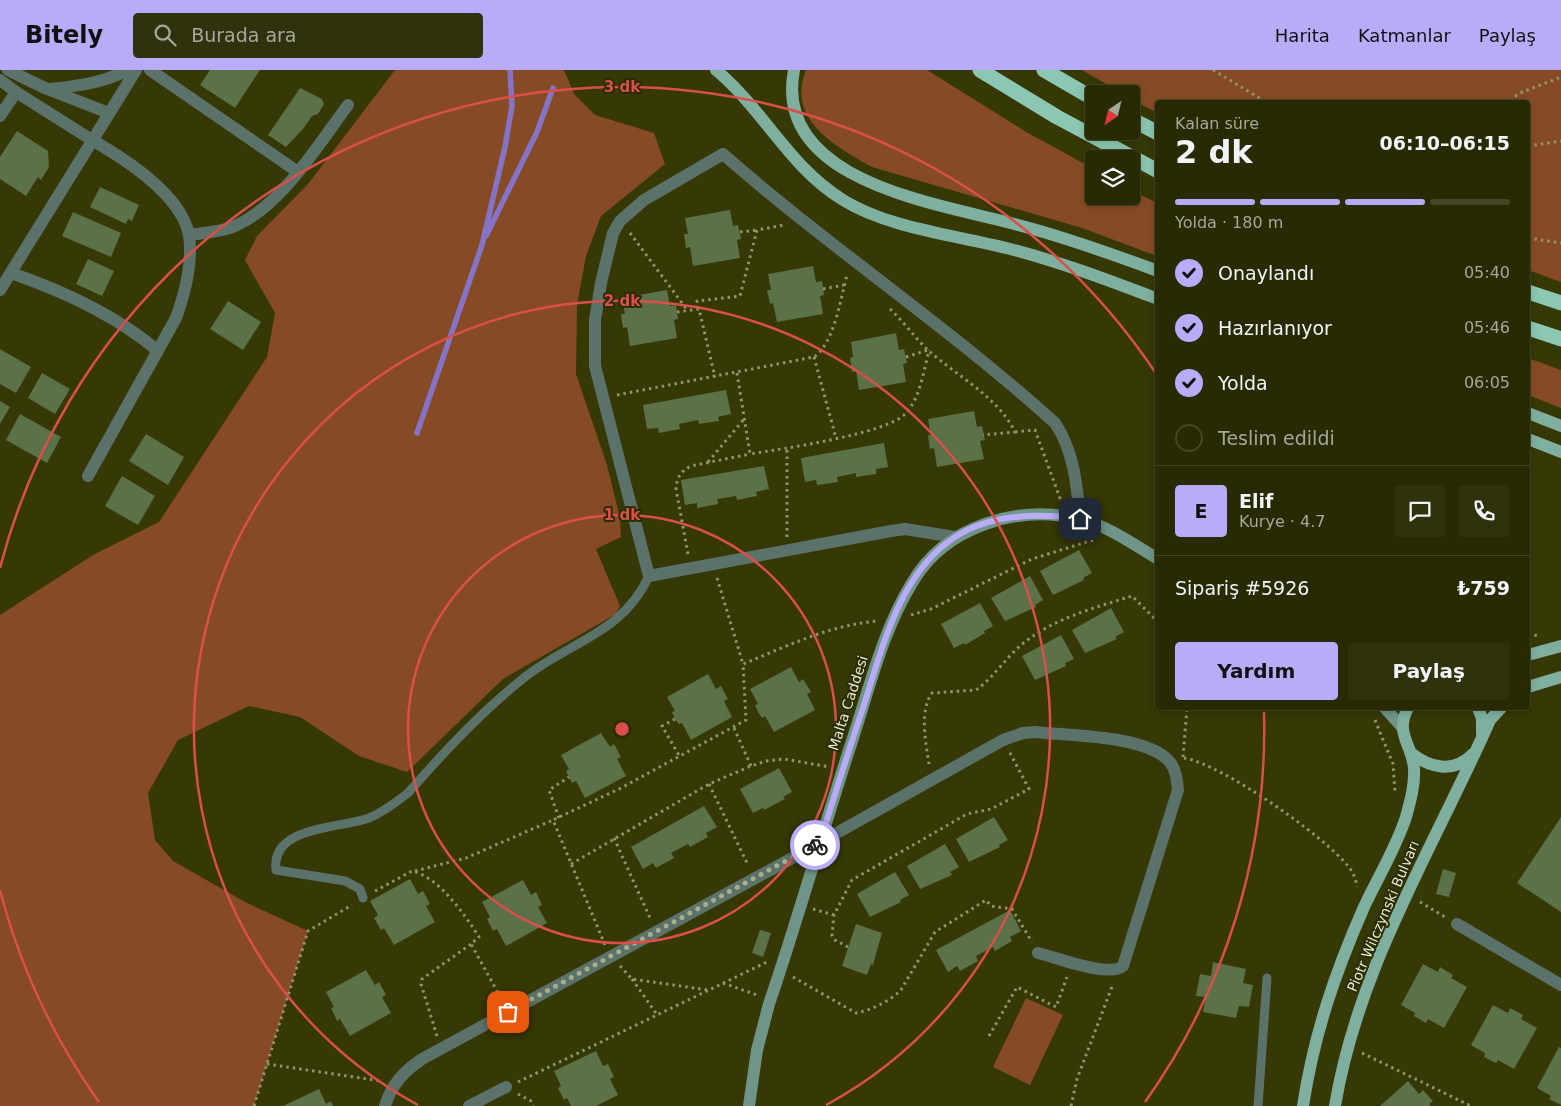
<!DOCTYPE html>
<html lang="tr">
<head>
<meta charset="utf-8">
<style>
	body { margin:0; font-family:"DejaVu Sans",sans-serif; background:#30320e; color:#f1f3f6; height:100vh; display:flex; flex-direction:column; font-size:19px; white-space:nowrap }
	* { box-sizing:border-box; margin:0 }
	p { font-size:16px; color:#a5a79a }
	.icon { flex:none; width:28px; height:28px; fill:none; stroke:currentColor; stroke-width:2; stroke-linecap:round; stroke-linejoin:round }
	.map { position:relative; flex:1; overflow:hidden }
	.details { position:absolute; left:1155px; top:30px; width:375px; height:610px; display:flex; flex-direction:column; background:#282a04; border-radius:5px; box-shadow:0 2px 8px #0003,0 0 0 1px #444626 }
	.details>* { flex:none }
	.needle { width:32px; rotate:215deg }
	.tools { position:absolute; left:1085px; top:15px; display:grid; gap:10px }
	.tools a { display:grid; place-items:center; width:55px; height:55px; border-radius:5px; background:#282a04; box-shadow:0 2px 8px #0003,0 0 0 1px #444626; font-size:25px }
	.pin { position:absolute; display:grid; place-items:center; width:42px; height:42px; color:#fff; margin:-21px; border-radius:10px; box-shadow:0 2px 8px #0006 }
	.courier { position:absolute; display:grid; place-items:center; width:50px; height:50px; margin:-25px; border:4px solid #b8abf7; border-radius:50%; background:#fff; color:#222; box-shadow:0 1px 6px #0007 }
	.head em { font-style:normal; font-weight:800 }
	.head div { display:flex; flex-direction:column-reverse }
	.head { display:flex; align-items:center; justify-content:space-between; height:85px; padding:0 20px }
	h1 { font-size:32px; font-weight:800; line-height:38px }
	.bar { display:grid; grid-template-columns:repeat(4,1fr); gap:8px 5px; align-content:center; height:60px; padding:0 20px }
	.bar i { height:6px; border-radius:4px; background:#444626 }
	.bar .current { background:#b8abf7 }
	.bar p { grid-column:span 4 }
	.line { display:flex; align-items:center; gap:12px; padding:0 20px; border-top:1px solid #444626 }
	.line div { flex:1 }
	.round { display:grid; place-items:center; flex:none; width:52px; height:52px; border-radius:5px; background:#30320e }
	ol { padding:0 20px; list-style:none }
	li { display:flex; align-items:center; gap:15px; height:55px }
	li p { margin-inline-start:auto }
	li .icon { padding:5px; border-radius:50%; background:#b8abf7; color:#111; stroke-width:4 }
	li:last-child { color:#a5a79a }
	li i { width:28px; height:28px; border:2px solid #444626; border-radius:50% }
	.button { display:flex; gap:10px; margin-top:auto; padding:10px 20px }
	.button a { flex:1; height:58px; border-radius:5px; background:#b8abf7; color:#111; font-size:20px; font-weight:800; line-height:58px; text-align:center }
	.button a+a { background:#30320e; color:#f1f3f6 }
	header { display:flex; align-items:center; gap:30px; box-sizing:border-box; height:70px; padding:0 25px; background:#b8abf7; color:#111 }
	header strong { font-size:24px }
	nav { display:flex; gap:28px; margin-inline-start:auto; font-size:18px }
	.search { width:350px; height:45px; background:#30320e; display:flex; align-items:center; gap:12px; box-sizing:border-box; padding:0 18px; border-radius:5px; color:#a5a79a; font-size:19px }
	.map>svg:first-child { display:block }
	.green { fill:#864b25 }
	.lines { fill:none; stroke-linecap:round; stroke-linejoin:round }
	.stream { stroke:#8573c8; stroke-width:5.5 }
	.building { fill:#5b7148 }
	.path { stroke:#91946d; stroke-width:3; stroke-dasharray:2.5 4; stroke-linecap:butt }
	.service { stroke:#5b726a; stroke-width:9 }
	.minor { stroke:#5b726a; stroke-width:12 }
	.tertiary { stroke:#5b726a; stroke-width:12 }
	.secondary { stroke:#6f9588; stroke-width:12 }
	.primary { stroke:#7eaf9f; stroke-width:12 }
	.motorway { stroke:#8bc7b3; stroke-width:15 }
	.done { stroke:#aaad8a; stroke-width:5; stroke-dasharray:0 9 }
	.route { stroke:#b8abf7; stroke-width:6 }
	.ring { fill:none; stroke:#da4f4a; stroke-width:2.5 }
	.labels { text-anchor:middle; stroke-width:4; stroke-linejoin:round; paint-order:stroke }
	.street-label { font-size:14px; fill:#e9ecd2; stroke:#2b2d08 }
	.centre { fill:#da4f4a; stroke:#2b2d08; stroke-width:2.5 }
	.ring-label { font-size:15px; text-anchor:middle; font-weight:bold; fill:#da4f4a; stroke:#2b2d08; stroke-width:4; stroke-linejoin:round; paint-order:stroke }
</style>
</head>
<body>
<header>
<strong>Bitely</strong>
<div class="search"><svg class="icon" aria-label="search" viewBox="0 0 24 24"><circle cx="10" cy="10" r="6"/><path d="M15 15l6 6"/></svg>Burada ara</div>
<nav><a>Harita</a><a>Katmanlar</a><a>Paylaş</a></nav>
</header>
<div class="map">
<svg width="1561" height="1036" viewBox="0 0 1561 1036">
	<rect width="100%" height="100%" fill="#363805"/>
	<path class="green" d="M395 0H564L574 24 595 45 654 63 665 94 601 146 586 186 577 235 576 304 607 395 620 448 621 467 596 479 620 536 616 544 503 609 407 702 359 686 300 647 249 636 178 670 148 723 155 770 173 791 245 832 308 861 254 1036H0V545L93 485 159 452 267 287 275 243 245 190 257 166 308 114Z
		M806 0H927L1028 63 1094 99V126H1131V120L1157 133V186L1082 158 872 97C835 76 786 50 806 0Z
		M1082 0H1561V212L1528 200V32H1158L1157 43 1131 29V24H1123Z
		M1528 288 1561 300V338L1528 325Z
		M1026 928 1063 945 1030 1015 993 997Z"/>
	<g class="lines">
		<path class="stream" d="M486 166 537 62 553 18
			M417 363 482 175 505 77 512 36 510 0"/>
	</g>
	<path class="building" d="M210 0H260L235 38 200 15Z
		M300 18 322 29 324 34 318 44 312 46 303 59 286 77 268 65Z
		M17 61 48 81 49 97 41 110 38 107 26 126 0 109V87Z
		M100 117 139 135 132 151 128 149 126 154 90 137Z
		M730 140 733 156 738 155 741 169 737 170 740 188 693 196 690 177 686 178 684 164H688L685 148Z
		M73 142 121 163 111 187 62 166Z
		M88 189 114 201 102 226 76 214Z
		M813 196 816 212 822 211 824 225 820 226 823 244 777 252 773 233 770 234 767 220H771L768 204Z
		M667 220 670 236 676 235 678 249 674 250 677 268 630 276 627 257 623 258 622 252 621 244H625L622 228Z
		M228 231 261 252 243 280 210 259Z
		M896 263 899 280 904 279 907 293 903 294 906 312 859 320 856 301 852 302 850 288 853 287 851 272Z
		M0 279 31 297 16 323 0 314Z
		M42 303 70 319 55 344 28 328Z
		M726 320 731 344 718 347 719 351 699 354 698 350 679 354 680 359 659 363 658 358 647 359 643 335Z
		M0 331 10 337 0 354Z
		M974 341 977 357 982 356 985 370 980 371 984 389 937 397 934 378 930 379 929 373 928 365H931L928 349Z
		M20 344 61 367 47 393 6 370Z
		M146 364 184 387 168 415 129 391Z
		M884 373 888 397 876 399V404L856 407V403L837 407 838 412 817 415 816 410 805 412 801 388Z
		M764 396 769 419 756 422 757 426 737 430 736 426 717 429 718 434 697 438V433L685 435 681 410Z
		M122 406 155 426 138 455 105 436Z
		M1079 480 1092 503 1083 508 1084 510 1053 525 1040 501Z
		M1030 506 1043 530 1035 535 1036 537 1005 551 991 528Z
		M980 533 993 556 984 561 985 563 965 575 964 573 954 578 941 554Z
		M1111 538 1124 562 1115 567 1117 569 1085 583 1072 560Z
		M1061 565 1074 589 1065 593 1066 596 1035 610 1022 586Z
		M791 597 799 612 803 609 811 622 807 624 815 640 774 662 765 646 762 648 758 642 755 635 758 634 750 619Z
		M708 604 716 619 721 616 728 629 724 631 732 647 691 670 682 653 679 654 675 649 672 642 675 641 667 627Z
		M601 663 610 677 614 674 621 687 617 689 626 706 585 728 576 711 572 713 566 701 569 699 561 685Z
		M779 698 792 722 783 727 785 729 764 740 763 738 753 743 740 719Z
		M704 736 717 757 706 763 708 767 690 777 688 774 671 783 674 788 656 798 653 793 643 799 631 777Z
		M994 747 1008 770 999 775 1000 777 969 792 956 769Z
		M1561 747V842L1517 813Z
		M945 774 959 797 950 802 952 805 920 819 907 796Z
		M1443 799 1456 803 1449 827 1436 824Z
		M895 802 909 825 900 830 901 832 870 847 857 824Z
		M410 809 418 824 423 821 430 834 426 836 435 852 394 875 384 858 381 860 374 848 378 845 370 831Z
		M523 810 531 825 536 822 542 835 538 837 547 853 506 876 497 859 493 861 487 849 490 847 482 832Z
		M1010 840 1021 861 1010 867 1012 871 995 881 993 877 976 886 978 891 960 901 957 896 948 902 936 880Z
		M856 854 882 863 873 895 871 894 867 905 842 896Z
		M760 860 771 863 763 887 752 883Z
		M1213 892 1246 899 1243 913 1253 915 1249 937 1239 936 1236 948 1203 942 1206 927 1196 926 1200 904 1211 906Z
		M1423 894 1438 902 1440 897 1453 905 1451 908 1467 917 1444 958 1428 949 1426 953 1414 946 1415 943 1401 935Z
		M366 900 375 915 379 912 386 925 382 927 391 943 350 966 340 949 337 951 331 938 334 937 326 922Z
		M1493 935 1508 943 1510 938 1523 945 1521 949 1537 958 1514 999 1498 990 1496 993 1484 987 1485 983 1471 975Z
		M1559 977 1561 978V1035L1549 1029 1551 1026 1537 1018Z
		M596 981 603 996 608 994 614 1007 610 1009 618 1025 596 1036H571L567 1028 564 1030 558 1018 561 1016 554 1001Z
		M1408 1011 1419 1024 1423 1020 1433 1031 1429 1034 1431 1036H1380Z
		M319 1019 326 1034 331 1031 333 1036H283Z"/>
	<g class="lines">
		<path class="path" d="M1213 0 1266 32
			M1513 32V28L1520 23 1561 7
			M1528 76 1561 71
			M740 162 757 160
			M630 163 688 241
			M1528 168 1561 173
			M823 219 844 215
			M699 239 697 231 740 226 757 160 784 155
			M890 239C904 252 915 268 929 281 957 306 998 327 1015 362L983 365
			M677 242 699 239 715 307
			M814 287 836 368
			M906 287 928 280
			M737 303 750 384C781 379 886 364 905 344 920 329 924 300 929 280
			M617 325 814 287C834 274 841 227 847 205
			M1015 362 1035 360 1061 431
			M708 392 744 349
			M787 467V377
			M688 484 676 419C677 407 680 402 691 396L750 384
			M717 508 743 594
			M911 545 931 539 1032 489 1093 470
			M1528 567 1537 565
			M675 649 662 656 680 687
			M1375 650 1393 694 1395 722
			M734 658 751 696
			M1183 687 1187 638
			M1184 688C1222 694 1324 766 1348 796 1353 802 1356 809 1357 817
			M929 694C926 674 919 641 932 623L976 620C992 609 1005 589 1020 576 1051 549 1094 538 1132 526L1158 552
			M709 714 748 795
			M559 748 549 720 569 707
			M614 768 650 848
			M571 794 709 714 751 696 766 691 784 689 830 697
			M415 801 466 788 553 750
			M375 821 412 801C439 807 465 845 479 867L471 874 502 930
			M1420 832 1445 847
			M813 839 834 845
			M605 875 553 750 621 718 746 650 743 594C787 576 830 555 878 551
			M848 877 835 870 832 865 834 845 852 810 967 744 991 739 1029 719 1009 681
			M620 896 632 909 708 920
			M793 907 856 943C872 940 890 931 901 920L935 862 986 830 991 836 1012 839 1032 872
			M632 909 658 946
			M723 913 757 925
			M437 966 421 914 422 909 471 874
			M989 966 1017 917 1056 937 1067 907
			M1362 983 1471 1036
			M267 994 381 1011
			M518 1012 767 892
			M518 1024 531 1031 533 1036
			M254 1036 308 861 352 835
			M1071 1036 1077 1009 1113 914"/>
		<path class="service" d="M363 828 360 819 345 811 276 800C271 756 338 759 369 748 384 742 396 732 408 723 444 682 482 641 525 607 571 571 622 564 649 506
			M1258 1036 1267 908"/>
		<path class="minor" d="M150 0 298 102
			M0 46 16 22
			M189 165C202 163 217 162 230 158 279 140 318 75 348 35
			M11 203C63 221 116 245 158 281
			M88 406 176 248C185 223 193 193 189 165 181 124 125 89 92 70
			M955 467 905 459 891 461 649 506 595 296V250L601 213 613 163 620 151 644 130 723 84C830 178 949 257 1055 353 1074 381 1077 416 1080 449
			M1457 854 1561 915
			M385 1036C392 1014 403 1002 422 989L785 792 1003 670 1023 663 1035 662C1070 666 1145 665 1169 691 1176 699 1177 710 1178 720L1123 896C1109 908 1056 887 1038 883
			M469 1036 506 1017"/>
		<path class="tertiary" d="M8 0 47 19 109 43
			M0 10 16 22 92 70
			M50 19C77 16 104 13 127 0
			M0 220 136 0"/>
		<path class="secondary" d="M1385 638 1402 657
			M749 1036 757 980 769 934C799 846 824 756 853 668 870 616 883 560 912 513 945 456 1018 434 1080 449 1108 456 1133 474 1158 489"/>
		<path class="primary" d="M716 0C764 40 788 96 843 130 888 158 954 165 1006 178 1058 191 1108 210 1158 229
			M794 0C772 113 942 134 1018 155 1065 167 1112 184 1158 201
			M1528 343 1561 356
			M1528 369 1561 382
			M1528 585 1561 576
			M1528 617 1561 607
			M1478 638 1482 648V664
			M1410 682C1429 698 1454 704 1473 684
			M1303 1036C1314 964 1335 903 1364 837 1378 807 1396 778 1406 747 1410 732 1415 715 1414 699 1413 675 1394 664 1408 638
			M1335 1036C1358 897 1434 777 1490 650L1501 638"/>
		<path class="motorway" d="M980 0 1057 47 1158 101
			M1044 0 1094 29
			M1131 49 1158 63
			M1528 222 1561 233
			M1528 258 1561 269"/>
	</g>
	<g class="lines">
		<path class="done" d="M508 942 815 775"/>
		<path class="route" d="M815 775 820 772C834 727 848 682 863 638 882 579 899 503 955 467 992 443 1038 443 1080 449"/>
	</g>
	<g class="ring">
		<circle cx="622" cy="659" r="214"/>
		<path d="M418 1035A428 428 0 1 1 826 1035"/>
		<path d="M99 1032A642 642 0 0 1 0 820M0 498A642 642 0 0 1 1157 305M1264 642A642 642 0 0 1 1145 1032"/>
	</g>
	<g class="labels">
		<g class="street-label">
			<text transform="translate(848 633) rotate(-72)" y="5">Malta Caddesi</text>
			<text transform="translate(1383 846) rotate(-67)" y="5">Piotr Wilczynski Bulvarı</text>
		</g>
	</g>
	<circle cx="622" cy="659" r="8" class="centre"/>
	<g class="ring-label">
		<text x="622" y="22">3 dk</text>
		<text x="622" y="236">2 dk</text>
		<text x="622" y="450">1 dk</text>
	</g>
</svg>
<div class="tools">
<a><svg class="needle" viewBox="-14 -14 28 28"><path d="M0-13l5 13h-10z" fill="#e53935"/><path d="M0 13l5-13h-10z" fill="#a5a79a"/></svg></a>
<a><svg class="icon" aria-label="layers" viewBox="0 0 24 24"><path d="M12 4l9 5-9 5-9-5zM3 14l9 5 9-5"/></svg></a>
</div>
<div class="pin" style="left:508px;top:942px;background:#ea580c"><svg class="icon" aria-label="bag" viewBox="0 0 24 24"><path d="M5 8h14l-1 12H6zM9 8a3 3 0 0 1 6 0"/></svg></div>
<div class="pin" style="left:1080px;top:449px;background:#1f2937"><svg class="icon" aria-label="home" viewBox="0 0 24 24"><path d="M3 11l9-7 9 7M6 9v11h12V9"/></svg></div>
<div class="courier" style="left:815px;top:775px"><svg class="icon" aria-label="bike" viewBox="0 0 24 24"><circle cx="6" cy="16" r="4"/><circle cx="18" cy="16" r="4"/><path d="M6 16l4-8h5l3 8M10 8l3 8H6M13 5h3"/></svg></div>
<section class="details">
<div class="head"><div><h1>2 dk</h1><p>Kalan süre</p></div><em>06:10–06:15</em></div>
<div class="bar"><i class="current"></i><i class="current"></i><i class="current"></i><i></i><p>Yolda · 180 m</p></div>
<ol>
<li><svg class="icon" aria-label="check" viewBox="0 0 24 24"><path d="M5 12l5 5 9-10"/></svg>Onaylandı<p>05:40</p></li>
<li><svg class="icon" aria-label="check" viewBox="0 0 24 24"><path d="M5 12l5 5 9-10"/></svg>Hazırlanıyor<p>05:46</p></li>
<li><svg class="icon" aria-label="check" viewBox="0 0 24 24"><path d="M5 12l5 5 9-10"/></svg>Yolda<p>06:05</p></li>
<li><i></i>Teslim edildi</li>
</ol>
<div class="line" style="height:90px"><b class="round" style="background:#b8abf7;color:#111">E</b><div><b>Elif</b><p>Kurye · 4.7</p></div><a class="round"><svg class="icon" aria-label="chat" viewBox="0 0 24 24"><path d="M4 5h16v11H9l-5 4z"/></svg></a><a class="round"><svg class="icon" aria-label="phone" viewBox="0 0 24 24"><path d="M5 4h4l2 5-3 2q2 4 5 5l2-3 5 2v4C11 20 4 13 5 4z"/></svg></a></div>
<div class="line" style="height:65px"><div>Sipariş #5926</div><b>₺759</b></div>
<div class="button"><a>Yardım</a><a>Paylaş</a></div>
</section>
</div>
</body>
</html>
